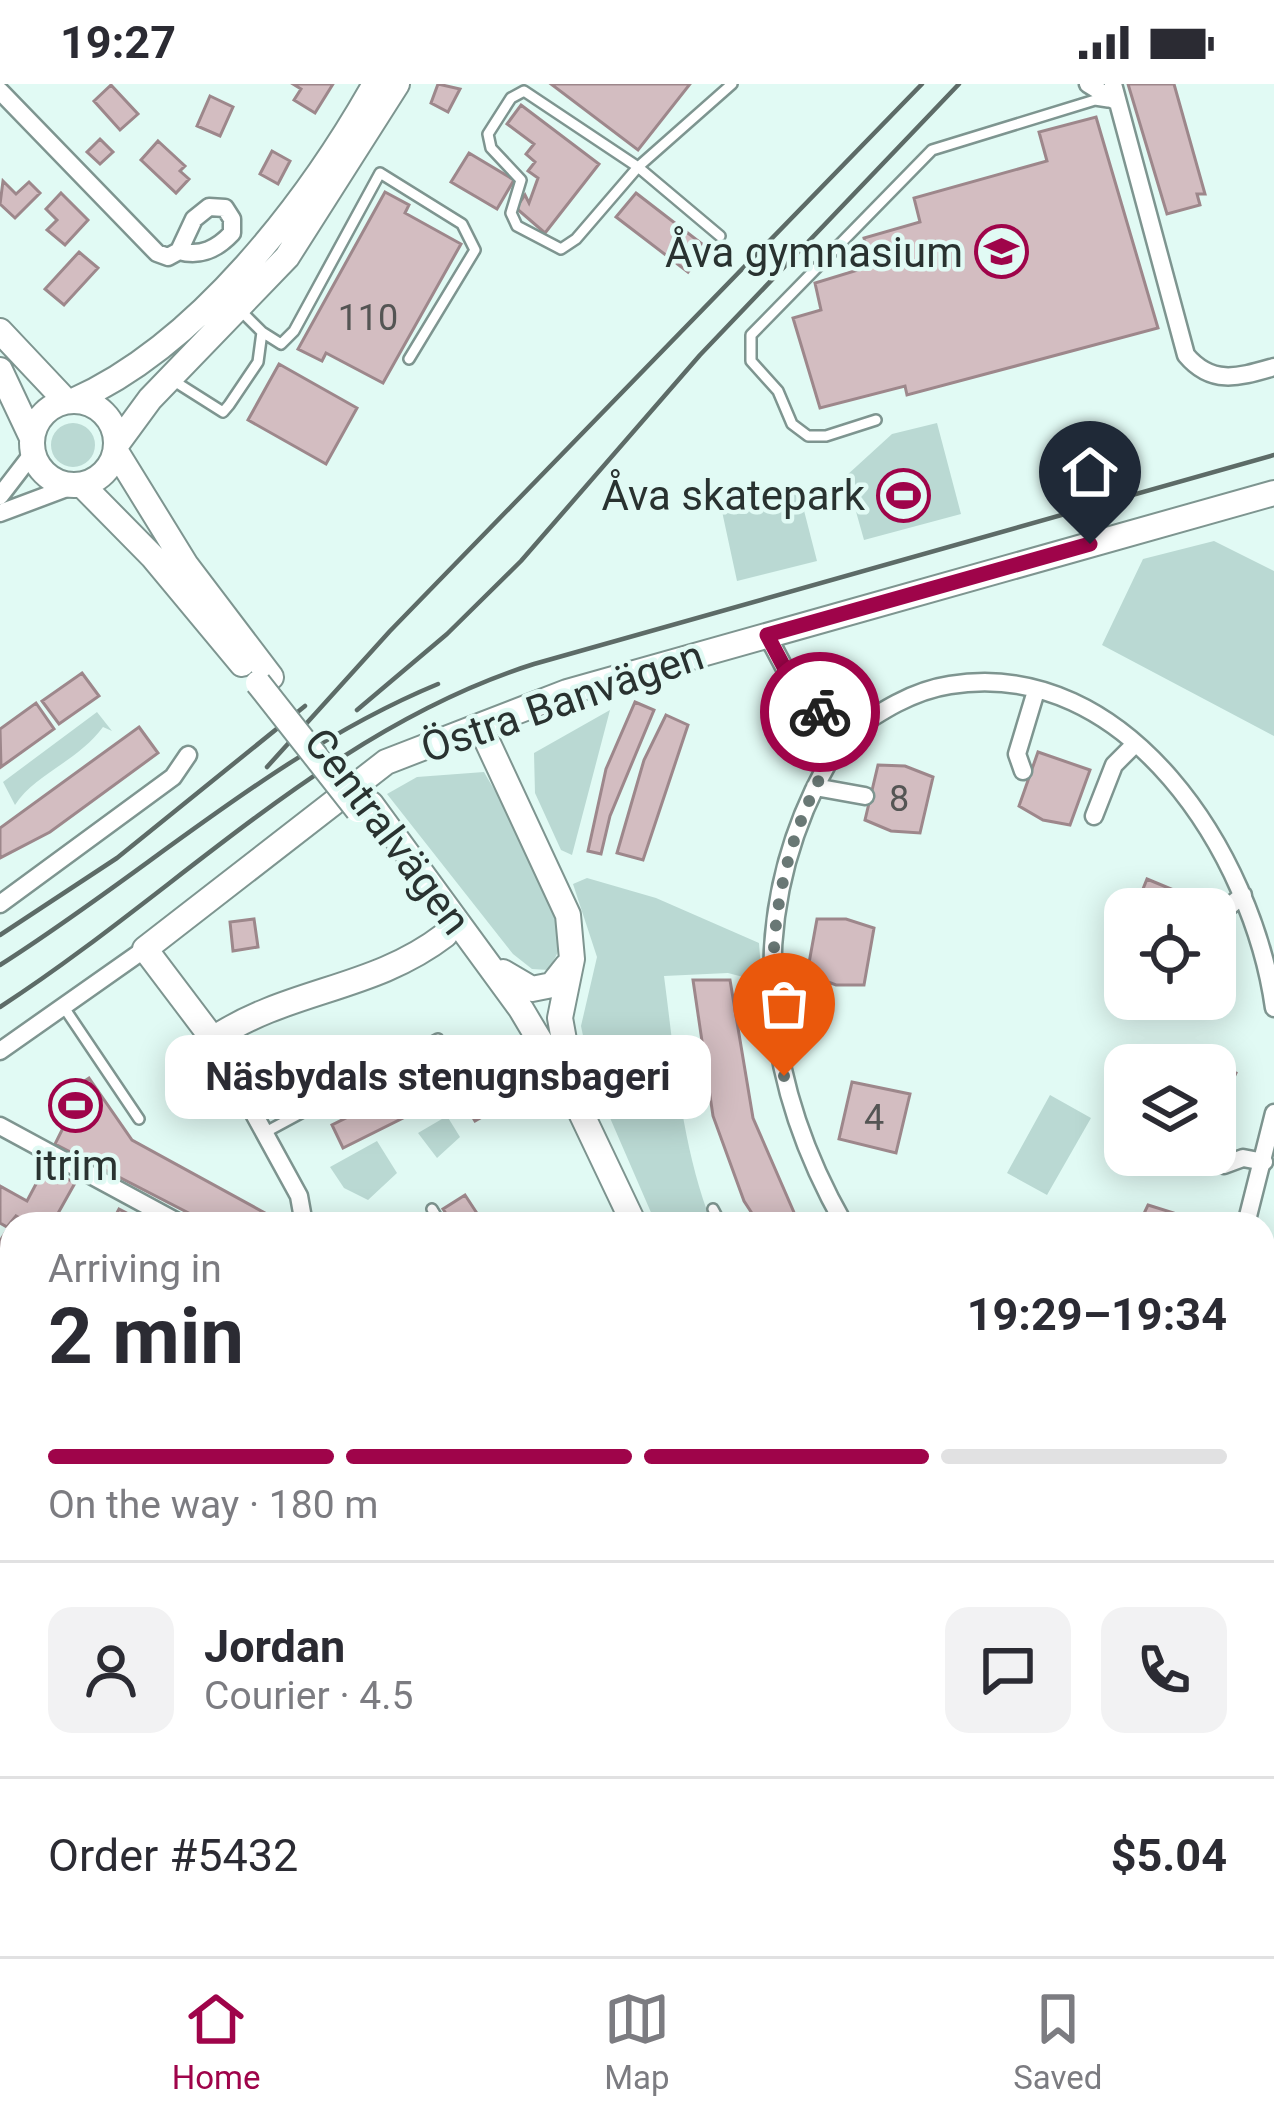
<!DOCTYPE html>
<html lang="en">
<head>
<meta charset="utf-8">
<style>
	body { margin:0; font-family:Roboto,sans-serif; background:#f2f2f3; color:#2b2b33; height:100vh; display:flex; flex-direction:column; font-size:45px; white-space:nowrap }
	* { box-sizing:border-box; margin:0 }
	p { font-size:39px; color:#7c7c81 }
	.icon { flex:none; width:66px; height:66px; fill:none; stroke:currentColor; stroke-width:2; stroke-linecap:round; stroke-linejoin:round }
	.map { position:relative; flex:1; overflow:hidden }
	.sheet { position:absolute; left:0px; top:1128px; width:1275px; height:744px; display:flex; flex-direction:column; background:#fff; border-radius:36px 36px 0 0; box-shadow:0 6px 30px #0003 }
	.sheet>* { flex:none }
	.buttons { position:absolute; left:1104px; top:804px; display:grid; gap:24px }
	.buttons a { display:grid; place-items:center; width:132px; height:132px; border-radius:24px; background:#fff; box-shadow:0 6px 30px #0003; font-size:60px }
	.pin { position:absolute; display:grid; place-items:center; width:102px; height:102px; color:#fff; margin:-123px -51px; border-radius:50% 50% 50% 0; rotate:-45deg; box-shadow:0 0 12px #0007 }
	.pin .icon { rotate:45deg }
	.courier { position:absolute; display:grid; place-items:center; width:120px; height:120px; margin:-60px; border:9px solid #9f044a; border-radius:50%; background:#fff; color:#222; box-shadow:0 3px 15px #0007 }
	.bubble { position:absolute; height:84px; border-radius:24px; background:#fff; box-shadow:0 6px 30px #0003; font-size:39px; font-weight:700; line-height:84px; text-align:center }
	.summary em { font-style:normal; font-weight:700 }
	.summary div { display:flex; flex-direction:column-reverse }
	.summary { display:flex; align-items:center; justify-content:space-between; height:204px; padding:0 48px }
	h1 { font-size:78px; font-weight:700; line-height:90px }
	.bar { display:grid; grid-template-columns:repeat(4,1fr); gap:18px 12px; align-content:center; height:144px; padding:0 48px }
	.bar i { height:15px; border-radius:9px; background:#e1e1e2 }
	.bar .selected { background:#9f044a }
	.bar p { grid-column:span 4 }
	.line { display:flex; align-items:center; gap:30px; padding:0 48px; border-top:3px solid #e1e1e2 }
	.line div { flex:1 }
	.round { display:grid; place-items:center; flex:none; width:126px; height:126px; border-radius:24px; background:#f2f2f3 }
	.status { display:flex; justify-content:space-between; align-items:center; height:84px; padding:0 60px; background:#fff; direction:ltr }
	.status svg { height:33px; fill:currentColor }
	.tabs { display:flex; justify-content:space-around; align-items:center; height:168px; border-top:3px solid #e1e1e2; background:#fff; font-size:33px; color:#7c7c81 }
	.tabs a { display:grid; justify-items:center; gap:6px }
	.tabs .selected { color:#9f044a }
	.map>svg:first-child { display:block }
	.green { fill:#bad9d3 }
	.building { fill:#d3bdc1; stroke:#9d878b; stroke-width:3 }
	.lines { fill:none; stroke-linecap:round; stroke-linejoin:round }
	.lane-casing { stroke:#7e9590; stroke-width:14 }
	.street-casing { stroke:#7e9590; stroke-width:21 }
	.secondary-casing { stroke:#7e9590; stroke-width:28 }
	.highway-casing { stroke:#d8dada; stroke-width:34 }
	.lane { stroke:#fff; stroke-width:9 }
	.street { stroke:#fff; stroke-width:16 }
	.secondary { stroke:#fff; stroke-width:24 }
	.highway { stroke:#46c9b5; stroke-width:30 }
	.rail { stroke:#5d6b67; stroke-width:4.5 }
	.secondary-bridge-casing { stroke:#7e9590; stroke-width:28; stroke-linecap:butt }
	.secondary-bridge { stroke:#fff; stroke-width:24 }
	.done { stroke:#697875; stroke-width:12; stroke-dasharray:0 21.6 }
	.route { stroke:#9f044a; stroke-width:15 }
	.labels { text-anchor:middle; stroke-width:9; stroke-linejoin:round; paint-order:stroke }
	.number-label { font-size:36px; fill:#545554 }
	.poi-label { font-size:42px; fill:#293230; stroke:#e1faf4; text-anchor:end }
	.street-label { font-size:42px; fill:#293230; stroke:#e1faf4 }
</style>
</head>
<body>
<div class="status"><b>19:27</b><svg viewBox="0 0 49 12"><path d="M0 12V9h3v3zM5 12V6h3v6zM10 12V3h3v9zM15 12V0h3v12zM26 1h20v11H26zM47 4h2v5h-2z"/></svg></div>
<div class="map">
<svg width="1274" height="1872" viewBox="0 0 1274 1872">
	<rect width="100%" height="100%" fill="#e1faf4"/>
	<path class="green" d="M51 361a22 22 0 1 1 44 0a22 22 0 1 1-44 0Z
		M937 339 961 430 864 456 846 392 892 350Z
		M787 401 800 411 817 477 737 497 720 418Z
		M1214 457 1274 487V652L1102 561 1143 475Z
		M610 626 572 771 561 766 535 709 534 669Z
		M97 628 112 647 103 643C78 677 34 691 15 721L3 698Z
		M484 688C506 727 565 815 560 860 559 868 552 879 549 886L532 885 513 870 387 710 417 693Z
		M587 794 656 814 759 859 762 898 728 889 664 892C675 975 681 1061 712 1140H656L591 990 581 942 597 873 573 800Z
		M1050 1011 1091 1034 1047 1111 1007 1089Z
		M447 1032 460 1053 437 1074 418 1049Z
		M377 1057 397 1089 368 1116 344 1104 330 1083Z
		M0 1443 12 1449V1486L0 1508 12 1517V1860H62L63 1872H0Z"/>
	<path class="building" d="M293 0H333L315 29 294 16 301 5Z
		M438 0 460 5 448 28 431 19Z
		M551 0H690L638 66Z
		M1128 0H1174L1205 110H1197L1200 121 1167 130Z
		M111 1 138 30 120 46 94 17Z
		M210 12 233 23 220 52 197 42Z
		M521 21 599 80 545 149 516 124 525 111 529 119 538 94 528 87 535 78 526 70 534 60 507 40Z
		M1096 33 1158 244 907 311 905 302 820 324 793 234 821 226 815 199 871 182 864 154 920 138 914 114 1047 77 1039 48Z
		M100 55 113 68 100 80 87 68Z
		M158 57 185 82 180 87 189 95 176 109 141 76Z
		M272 67 290 77 278 100 260 90Z
		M469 69 514 96 497 125 451 98Z
		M3 97 16 110 29 98 40 109 15 134 0 120Z
		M385 108 409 121 405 129 461 160 383 299 326 269 322 277 298 265Z
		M61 109 88 136 65 161 47 146 57 136 46 125Z
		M636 109 706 163 688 188 616 133Z
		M79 168 98 184 64 221 45 205Z
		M279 280 357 324 326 380 248 336Z
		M82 589 99 612 59 640 42 617Z
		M635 618 654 626 610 732 601 770 588 767 606 685Z
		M36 619 54 645 1 683 0 645Z
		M666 631 688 641 643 776 617 769 644 676Z
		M139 643 158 669 50 748 0 774V744Z
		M1038 668 1090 686 1070 741 1043 736 1019 722Z
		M878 681 905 682 933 693 920 749 891 747 865 736Z
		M1147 795 1193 814 1188 825H1135Z
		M254 835 258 863 233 867 230 838Z
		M817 835H846L874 844 864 901H836L807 890Z
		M693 896H730L753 1034 799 1140H759L744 1117 713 1032Z
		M298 961 302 978 282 982 279 965Z
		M1188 966 1236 989 1215 1033V981H1181Z
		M446 984 457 1007 343 1064 332 1041Z
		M475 990 496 1025 475 1037 454 1002Z
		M89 994 132 1056 285 1140H210L55 1060 70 1030 59 1014Z
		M852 998 910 1010 896 1069 839 1055Z
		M45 1083 75 1099 52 1140H30L16 1132 7 1143 0 1139V1102L27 1117Z
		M465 1111 484 1140H453L443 1125Z
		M1148 1121 1174 1129 1189 1140H1139Z
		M119 1125 148 1140H111Z
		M16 1132 30 1140H12V1183L0 1176V1157Z
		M1274 1255V1331L1263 1326V1276Z
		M249 1860 257 1863 254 1872 216 1862Z
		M382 1860H412L419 1868 391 1872Z
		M700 1860H764L779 1868 693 1872Z"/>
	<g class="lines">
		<defs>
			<path id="lane" d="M720 152 638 83 524 7 511 14 488 50 491 64 521 96 511 129 517 142 561 165 576 155 638 83 732 0
				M262 248 281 260 294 247 380 89 462 140 475 166 409 275
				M174 297 223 328 229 321 258 278 262 248 239 225
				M876 336 826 352H808L792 340 778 307 751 277V251L932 66 1095 16 1108 18
				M65 925 139 1035
				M331 985 334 1014
				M264 1049 438 955
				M432 1125 441 1140
				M713 1125 721 1140
				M1263 1479 1274 1495
				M1263 1606H1274"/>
			<path id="street" d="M1088 0 1117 18
				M1113 0 1186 271C1212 302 1239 293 1274 283
				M0 7 157 169 168 173 179 167C201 173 217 165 232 149V135L225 124 209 123 194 135 179 167
				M0 412 33 369
				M0 429 72 402
				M767 551 793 600 844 652C743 809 754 982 844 1140
				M844 652C877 630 910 607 950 601 1127 572 1253 771 1274 924
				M1023 687 1017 670 1036 607
				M815 703 865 712
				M1094 732 1114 681 1135 660
				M0 820 173 693 188 671
				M1215 834 1243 811
				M213 955 299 1112 304 1140
				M0 967 145 865
				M0 1042 181 1140
				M1215 1057 1224 1081 1243 1074 1264 1078
				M1246 1140 1274 1029
				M0 1309 12 1315
				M0 1353 12 1360
				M0 1410 12 1397
				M0 1424 12 1429
				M559 1860 579 1872
				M189 1872 190 1860"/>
			<path id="secondary" d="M0 247 66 317
				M0 286 32 354
				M32 359a42 42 0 1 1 84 0a42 42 0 1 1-84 0Z
				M73 317C199 261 309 117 375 0
				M117 360 150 315 287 173 397 0
				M117 369 186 481 271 593
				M84 403 153 473 242 580
				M480 642 568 831 572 875 560 934 572 1000
				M371 720 521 925 574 1014 634 1140
				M445 851C372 907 290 904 213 955L145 865 386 678 567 608 1274 409
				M503 888 532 905 552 901 567 882
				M1263 1397 1274 1405
				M1263 1697 1274 1695
				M630 1872 633 1860"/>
			<path id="highway" d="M1263 1788 1274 1783
				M1263 1820 1274 1814
				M1263 1849 1274 1845
				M871 1860 874 1872
				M821 1872 826 1860
				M1153 1872 1178 1860
				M1206 1872 1236 1860
				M1272 1872 1274 1871"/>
		</defs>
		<use href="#lane" class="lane-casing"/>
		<use href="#street" class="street-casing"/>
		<use href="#secondary" class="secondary-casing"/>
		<use href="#highway" class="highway-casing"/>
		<use href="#lane" class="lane"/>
		<use href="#street" class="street"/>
		<use href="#secondary" class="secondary"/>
		<use href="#highway" class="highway"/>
		<path class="rail" d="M357 626 447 550 521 477 700 271 959 0
			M267 683 390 547 922 0
			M0 851 117 774 305 622
			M0 881C147 788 276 667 438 600
			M0 923C176 809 330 644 534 580L1274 371"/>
		<defs>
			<path id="secondary-bridge" d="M258 599 358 726
				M1065 1860 1074 1872
				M1092 1860 1101 1872"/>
		</defs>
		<use href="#secondary-bridge" class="secondary-bridge-casing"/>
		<use href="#secondary-bridge" class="secondary-bridge"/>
	</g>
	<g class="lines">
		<path class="done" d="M784 992C759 871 777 756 844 652L820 628"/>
		<path class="route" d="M820 628 793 600 767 551 1090 460"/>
	</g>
	<defs>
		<symbol id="university-ring" viewBox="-11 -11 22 22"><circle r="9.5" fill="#e1faf4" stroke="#9f044a" stroke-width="1.5"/><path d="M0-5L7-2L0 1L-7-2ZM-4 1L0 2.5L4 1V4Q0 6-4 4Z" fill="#9f044a"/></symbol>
		<symbol id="stadium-ring" viewBox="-11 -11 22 22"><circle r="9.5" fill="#e1faf4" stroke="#9f044a" stroke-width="1.5"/><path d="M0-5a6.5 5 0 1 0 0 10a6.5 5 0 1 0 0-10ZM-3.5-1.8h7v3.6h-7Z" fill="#9f044a"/></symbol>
	</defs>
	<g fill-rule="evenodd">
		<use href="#university-ring" x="972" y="138" width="59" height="59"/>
		<use href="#stadium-ring" x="874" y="382" width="59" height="59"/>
		<use href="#stadium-ring" x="46" y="992" width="59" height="59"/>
	</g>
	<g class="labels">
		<g class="number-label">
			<text x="368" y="246">110</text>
			<text x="899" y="727">8</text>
			<text x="874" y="1046">4</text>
		</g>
		<g class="poi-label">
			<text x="963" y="183">Åva gymnasium</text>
			<text x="865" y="426">Åva skatepark</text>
			<text x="76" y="1096" text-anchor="middle">itrim</text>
		</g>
		<g class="street-label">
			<text transform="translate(562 617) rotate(-19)" y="15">Östra Banvägen</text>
			<text transform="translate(388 747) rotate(53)" y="15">Centralvägen</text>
		</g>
	</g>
</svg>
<div class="buttons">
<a><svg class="icon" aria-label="locate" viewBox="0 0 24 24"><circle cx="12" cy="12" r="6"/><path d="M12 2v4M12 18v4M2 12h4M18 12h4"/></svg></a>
<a><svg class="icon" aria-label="layers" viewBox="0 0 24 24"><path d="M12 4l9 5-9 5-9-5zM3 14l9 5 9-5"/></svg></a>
</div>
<div class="pin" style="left:784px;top:992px;background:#ea580c"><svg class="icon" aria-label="bag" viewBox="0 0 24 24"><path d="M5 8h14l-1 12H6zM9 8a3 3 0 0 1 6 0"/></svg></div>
<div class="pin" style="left:1090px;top:460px;background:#1f2937"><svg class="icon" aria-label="home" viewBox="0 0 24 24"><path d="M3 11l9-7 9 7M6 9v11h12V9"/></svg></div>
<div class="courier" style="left:820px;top:628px"><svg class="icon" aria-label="bike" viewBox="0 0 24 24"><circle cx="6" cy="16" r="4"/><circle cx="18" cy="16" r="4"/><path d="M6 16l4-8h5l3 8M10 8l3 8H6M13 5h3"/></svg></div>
<div class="bubble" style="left:165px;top:951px;width:546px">Näsbydals stenugnsbageri</div>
<section class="sheet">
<div class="summary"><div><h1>2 min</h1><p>Arriving in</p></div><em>19:29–19:34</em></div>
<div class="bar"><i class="selected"></i><i class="selected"></i><i class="selected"></i><i></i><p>On the way · 180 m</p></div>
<div class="line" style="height:216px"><a class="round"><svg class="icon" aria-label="person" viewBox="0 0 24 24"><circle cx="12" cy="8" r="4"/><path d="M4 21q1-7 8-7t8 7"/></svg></a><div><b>Jordan</b><p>Courier · 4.5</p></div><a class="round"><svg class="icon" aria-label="chat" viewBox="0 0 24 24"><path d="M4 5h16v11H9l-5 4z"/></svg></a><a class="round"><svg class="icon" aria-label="phone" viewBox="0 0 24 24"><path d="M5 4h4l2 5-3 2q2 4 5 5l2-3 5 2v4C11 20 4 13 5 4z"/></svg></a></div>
<div class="line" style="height:156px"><div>Order #5432</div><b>$5.04</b></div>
</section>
</div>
<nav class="tabs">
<a class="selected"><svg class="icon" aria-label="home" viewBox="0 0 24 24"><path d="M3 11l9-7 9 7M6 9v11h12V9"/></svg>Home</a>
<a><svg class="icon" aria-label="map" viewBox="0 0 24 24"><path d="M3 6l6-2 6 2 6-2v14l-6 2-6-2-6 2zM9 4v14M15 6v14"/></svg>Map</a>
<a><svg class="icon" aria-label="saved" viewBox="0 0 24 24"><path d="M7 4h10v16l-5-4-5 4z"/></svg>Saved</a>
</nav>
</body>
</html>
